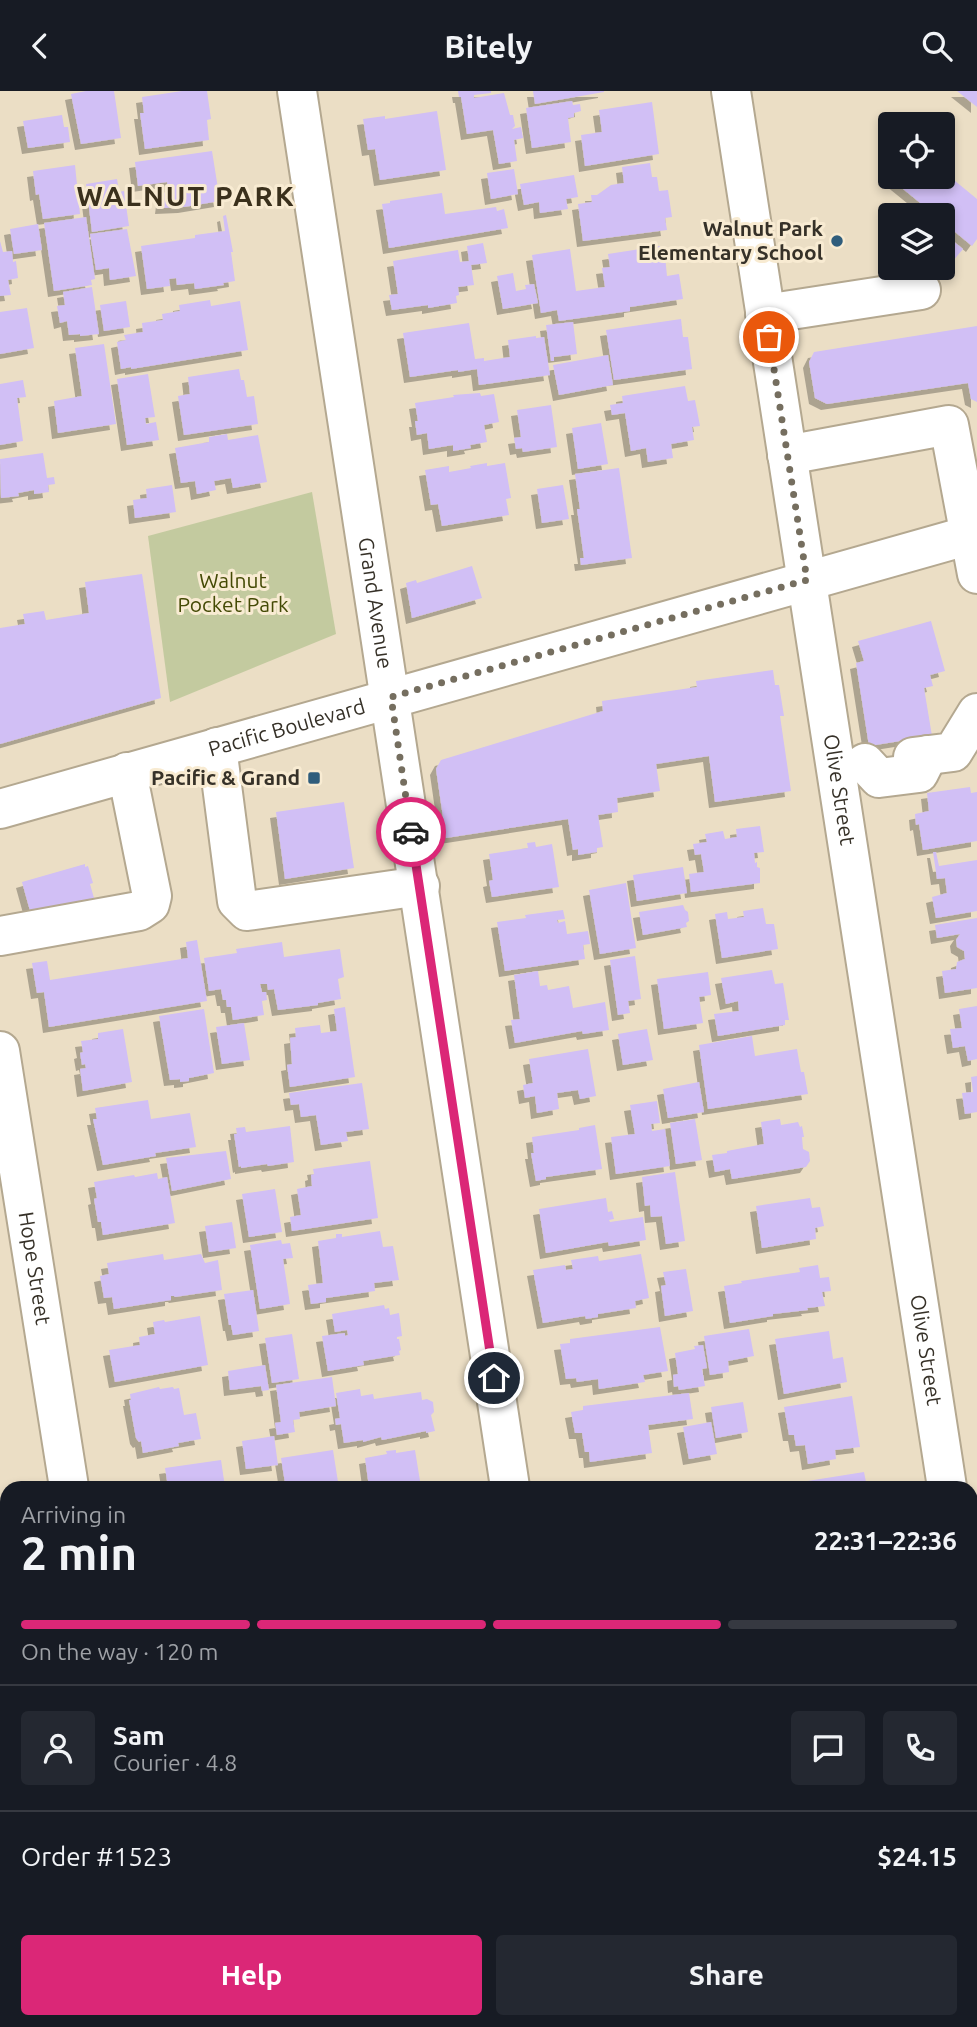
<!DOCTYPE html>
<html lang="en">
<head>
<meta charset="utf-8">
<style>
	body { margin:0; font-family:Ubuntu,sans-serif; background:#242831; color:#f1f3f6; height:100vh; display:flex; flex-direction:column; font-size:26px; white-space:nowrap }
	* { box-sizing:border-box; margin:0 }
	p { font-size:23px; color:#9ea1a6 }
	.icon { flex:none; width:38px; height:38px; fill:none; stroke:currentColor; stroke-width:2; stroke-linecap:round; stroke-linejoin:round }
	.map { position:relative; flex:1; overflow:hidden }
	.panel { position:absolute; left:0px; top:1390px; width:978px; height:548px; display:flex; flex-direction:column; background:#171b24; border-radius:21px 21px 0 0; box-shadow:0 4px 10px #0003 }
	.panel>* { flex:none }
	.buttons { position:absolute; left:878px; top:21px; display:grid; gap:14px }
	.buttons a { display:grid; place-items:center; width:77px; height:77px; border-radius:7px; background:#171b24; box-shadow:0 4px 10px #0003; font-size:35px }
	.pin { position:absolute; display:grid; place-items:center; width:60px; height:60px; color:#fff; margin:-30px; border:4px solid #fff; border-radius:50%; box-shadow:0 2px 7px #0007 }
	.courier { position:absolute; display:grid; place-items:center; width:70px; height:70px; margin:-35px; border:5px solid #db2777; border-radius:50%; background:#fff; color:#222; box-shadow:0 2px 9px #0007 }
	.overview em { font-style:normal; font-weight:700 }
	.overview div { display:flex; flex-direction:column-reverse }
	.overview { display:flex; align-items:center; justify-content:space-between; height:119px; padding:0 21px }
	h1 { font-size:46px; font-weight:700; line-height:52px }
	.bar { display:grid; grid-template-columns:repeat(4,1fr); gap:10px 7px; align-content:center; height:84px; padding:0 21px }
	.bar i { height:9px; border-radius:5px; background:#363941 }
	.bar .active { background:#db2777 }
	.bar p { grid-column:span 4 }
	.line { display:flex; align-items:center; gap:18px; padding:0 21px; border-top:2px solid #363941 }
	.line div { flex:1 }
	.round { display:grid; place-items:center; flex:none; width:74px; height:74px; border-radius:7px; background:#242831 }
	.action { display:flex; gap:14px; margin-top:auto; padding:14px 21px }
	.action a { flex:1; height:80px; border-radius:7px; background:#db2777; color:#fff; font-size:28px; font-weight:700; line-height:80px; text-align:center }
	.action a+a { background:#242831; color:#f1f3f6 }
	header { display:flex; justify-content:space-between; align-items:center; height:91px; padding:0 21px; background:#171b24; font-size:32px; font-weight:700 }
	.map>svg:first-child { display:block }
	.green { fill:#c3ca9f }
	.building { fill:#d1bff5; filter:url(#shadow) }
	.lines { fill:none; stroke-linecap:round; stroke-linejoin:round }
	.minor-casing { stroke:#b4a890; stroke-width:42 }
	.major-casing { stroke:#b4a890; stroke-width:42 }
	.minor { stroke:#fff; stroke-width:38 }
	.major { stroke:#fff; stroke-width:38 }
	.done { stroke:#756e5f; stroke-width:7; stroke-dasharray:0 12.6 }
	.route { stroke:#db2777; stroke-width:9 }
	.poi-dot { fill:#2f5d7c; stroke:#f8ebd2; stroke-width:2.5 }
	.labels { text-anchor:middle; stroke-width:6; stroke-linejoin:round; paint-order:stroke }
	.poi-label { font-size:21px; font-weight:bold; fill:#363128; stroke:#f8ebd2; text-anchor:end }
	.park-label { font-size:21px; fill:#444a05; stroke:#f8ebd2 }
	.street-label { font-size:21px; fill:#363128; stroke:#f8ebd2 }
	.district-label { font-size:28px; font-weight:bold; letter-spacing:2px; fill:#3a301c; stroke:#f8ebd2 }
</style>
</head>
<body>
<header><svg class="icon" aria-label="back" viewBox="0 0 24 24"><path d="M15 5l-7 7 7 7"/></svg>Bitely<svg class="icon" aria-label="search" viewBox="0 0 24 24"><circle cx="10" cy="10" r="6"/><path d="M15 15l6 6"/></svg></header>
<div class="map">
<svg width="977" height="1936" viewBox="0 0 977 1936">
	<defs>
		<filter id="shadow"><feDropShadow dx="-6" dy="6" stdDeviation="0" flood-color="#0004"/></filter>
	</defs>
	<rect width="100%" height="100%" fill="#ebdec5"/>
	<path class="green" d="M312 401 336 543 170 611 148 445Z"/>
	<path class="building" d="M86 0H114L121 47 81 53 71 3Z
		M182 0H207L211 28 207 29 209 49 145 58 140 22H144L142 6Z
		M458 0H491V2L474 4V7L504 2 510 24H513L515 35 512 38 521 36 523 47 514 49 517 70 499 73 493 39 467 43 461 6H459Z
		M533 0H604V1L535 13Z
		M957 0H977V16Z
		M572 10 573 14 580 13 581 20 574 22V26L568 27 571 51 532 57 526 17Z
		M652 11 659 63 585 75 581 44 602 41 599 19Z
		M437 20 446 79 380 89 375 58 368 59 363 28 385 25V28Z
		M62 24 64 36H68L70 51 28 57 23 30Z
		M212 60 220 110 184 116 161 117 163 102 169 101 167 91 138 95 135 71Z
		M650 72 652 86H657L659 100 668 99 672 126 665 127 667 139 583 150 578 113 592 111 591 104H597L611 94 624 92 622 76Z
		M75 74 80 123 43 128 39 103 36 104 33 80Z
		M514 78 518 103 491 108 487 82Z
		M943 80 977 108V148L972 155 943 131V124H935L892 89 895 86H943Z
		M574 84 578 106 566 108 568 118 540 122 539 111 524 114 520 93Z
		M117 88 119 101 124 100 129 135 92 141 86 93Z
		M442 102 445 123 496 116 497 120 504 118 508 137 389 157 382 113 390 112V110Z
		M226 124 233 161H231L235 190 223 192 224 194 195 198 194 192 177 194 176 187 169 188 170 195 147 198 141 155 195 147V144L225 140 223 125Z
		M86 126 95 188 91 189 92 194 54 200 44 132Z
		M38 133 42 159 14 163 10 138Z
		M127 138 136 185 110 189 109 177 96 179 90 143Z
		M943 142 963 158 947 177 943 173Z
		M0 150 3 161 12 160 13 171 16 170 18 187 8 189 11 204 0 205Z
		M483 152 487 172 471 174 474 194 458 196 459 204 456 205 457 212 428 217V214L392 219 389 204 398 203 393 170 458 159 460 171 469 170 467 155Z
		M660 155 661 166 665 165 667 185 679 183 683 208 630 216V220L559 230 557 219 541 222 532 164 570 158 576 200 605 196 602 177 610 176 608 163Z
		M513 182 516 200 526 198 525 194 534 193 538 212 503 218 497 185Z
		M92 196 99 243 80 245V243L69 244 67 230 60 232 57 215 65 214 63 201Z
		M210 209 211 215 240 210 248 259 131 278V276L121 278 117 251 126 249 124 244 143 241 142 232 163 229 162 223 180 220 179 214Z
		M126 210 130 236 104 240 100 214Z
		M27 217 34 257 0 263V221Z
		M681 228 683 246H688L692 278 614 289 606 239Z
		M573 231 577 263 554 266V270H551L546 234Z
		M469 232 475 268 484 267V270L510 266 508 249 536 245V247L544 246 550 284 479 294 477 278 458 281V279L410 286 403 242Z
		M977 235V311L971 308 968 292 827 313 815 307 809 271 814 261Z
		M104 253 116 333 58 342 54 310 82 305 75 257Z
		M608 264 613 294 559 304 553 274Z
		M239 278 241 289H244L247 306 254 305 258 333 184 344 178 305 190 303 188 286Z
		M148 283 155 326 145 327 146 333 156 331 159 349 127 354 117 288Z
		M23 289 26 306 17 307 23 350 0 354V293Z
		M685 295 688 310 695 309 700 335 692 336 694 349 671 353 673 367 648 371 646 357 631 360 625 322 612 324 610 314 623 312 622 305Z
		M480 302 481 305 494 303 499 331 484 334 487 351 470 354 471 357 453 360V354L429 358 427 342 417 344 415 330H418L415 312 454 306 453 304Z
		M551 314 557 356 523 361 522 357 516 358 514 347 521 346 517 319Z
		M601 332 608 373 578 378 572 337Z
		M227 343 228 349 258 344 267 391 233 397 231 387 214 390 216 399 197 403 195 390 181 392 175 357 209 351V346Z
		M43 362 47 387 54 386 55 393 48 394 49 401 34 403V399L18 402 19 405 1 407 0 368Z
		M487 372V375L505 372 511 407 506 408 509 424 442 435 438 413 431 414 425 379 449 375V381L471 377 470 375Z
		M619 377 632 467 581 474 580 467H584L577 418H580L575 383Z
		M172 394 176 421 135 427 133 409 147 407 146 398Z
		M563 394 569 428 542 432 537 398Z
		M472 475 482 507 412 527 406 492 416 489 417 492Z
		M142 483 161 607 0 653V537L25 533 23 523 44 520 46 529 89 522 85 491Z
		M931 530 945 580 930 584 933 595 924 597 932 645 869 655 856 572 864 570 858 550Z
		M773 579 775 594H779L784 625H780L791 700 715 711 709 665 656 673 660 700 617 707 618 721 598 724 603 756 597 757V761L578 764V758L573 759 568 728 446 747 436 678 441 669 603 620 602 610 697 596 696 590Z
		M970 696 971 702 977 701V750L923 759 919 733 916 734 915 723 929 720 927 702Z
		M344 711 354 777 285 788 276 721Z
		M760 735 764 761 754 762 755 772 757 771V776L760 777V792L691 801 689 783 704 781 701 763 695 764 693 753 707 751 705 743 723 740 725 748 737 746 736 738Z
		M535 751 536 756 552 753 559 796 492 806 489 790 493 789 489 763 528 757 527 752Z
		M933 761H936L939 775 977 769V820L936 827 932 806 947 802 945 787 937 788Z
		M85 773V776L88 775 93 792 90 793 94 807 91 808 93 813 32 827 22 791Z
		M683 776 687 802 637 810 633 784Z
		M626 792 636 857 600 863 589 799Z
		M683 814 685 819 688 821 689 830 686 832 687 836 643 844 639 821Z
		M763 817 766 833H774L778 858 722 867 715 823 727 821 728 828 744 826 743 820Z
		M563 819 565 828 557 829 558 832 565 830 567 843 588 840 590 853 583 854 585 868 505 880 497 831 526 827 525 824Z
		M977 827V897L945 902 942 880 956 878 957 871 965 868 964 860 957 856 956 849 960 843 937 847 935 834Z
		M197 849 207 910 49 936 44 901 37 902 32 872 47 870 50 889 188 867 186 851Z
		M282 851 284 866 340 858 344 886 338 888 341 908 318 912V914L278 919 274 898 268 899 267 893H260L262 901H266L267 909 262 910 264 924 233 929 231 916H227L226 909H223L221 898 209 900 204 867 237 862 236 858Z
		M635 865 641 908 628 910 630 922 618 924 610 869Z
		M772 879 775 893 783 892 789 929H785V934L718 945 714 923 739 920 738 910 726 913 721 887Z
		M538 880 540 895 547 894 548 899 569 895 573 917 605 911 609 939 583 943 582 940 515 952 511 929 520 928 514 884Z
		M708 881 711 904 699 906 703 932 664 938 657 888Z
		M977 915V968L968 970 965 955 953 957 950 938 962 937 959 918Z
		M345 916 355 986 290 996 287 974 292 973 290 947 296 946 295 937 320 934 321 942 337 940 334 918Z
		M204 918 214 982 189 987V990L180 991V988L170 989 159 925Z
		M244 932 250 969 222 973 216 936Z
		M123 938 132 991 83 1000 80 978 86 977 85 973 82 974 80 962 83 961 81 950 98 948V942Z
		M647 938 653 969 623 974 618 943Z
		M752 945 755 965 797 958 801 981H804L808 1003 708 1018 699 954Z
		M588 958 596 1005 580 1008 578 999 557 1002 559 1018 537 1022 535 1005 525 1007 523 994 533 992 529 968Z
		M977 985V1021L965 1023 962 1002 973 1001 971 986Z
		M699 991 704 1021 668 1027 663 998Z
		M362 992 369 1038 346 1041 348 1050 321 1054 316 1024 301 1026 299 1013 291 1014 289 1002Z
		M148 1009 151 1028 190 1022 196 1056 155 1062 156 1065 103 1074 93 1028H97L95 1017Z
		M657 1010 660 1032 651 1033 652 1040 665 1038 670 1075 616 1083 611 1046 635 1043 630 1014Z
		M695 1028 702 1069 676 1073 670 1032Z
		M780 1028 781 1034 798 1031 800 1036 802 1035 804 1046H802L803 1058 809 1061 810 1070 806 1076 732 1088 730 1078 715 1081 712 1064 727 1062V1060L764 1053 761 1031Z
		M595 1034 602 1078 546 1086V1088L536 1090 531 1062H534L532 1046 579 1039V1037Z
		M290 1035 294 1071 268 1075 267 1073 241 1077V1075L239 1076 234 1043H237L236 1037 245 1036 246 1041Z
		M226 1060 231 1088 172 1100 166 1067Z
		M370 1070 378 1127 292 1140 290 1126 301 1124 297 1098 312 1095 311 1084 314 1083 313 1078Z
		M675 1081 685 1150 666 1153 662 1125 651 1126 650 1114 645 1115 642 1086Z
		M157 1082 158 1088 167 1086 175 1132 103 1144 101 1131H98L94 1108 97 1107 94 1091 134 1084 135 1086Z
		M275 1098 282 1141 249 1146 242 1103Z
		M606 1107 608 1121 612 1120 614 1128 609 1129 610 1131 643 1126 646 1149 609 1155 608 1151 546 1162 539 1118Z
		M810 1107 812 1117 820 1116 824 1135 815 1137 816 1148 762 1157 756 1115Z
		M232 1131 236 1157 209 1161 205 1135Z
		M380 1140 383 1156 393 1155 399 1189 374 1192 375 1200 326 1207V1211L311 1213 308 1194 323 1192 318 1150 336 1147V1143H342V1146Z
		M281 1149 282 1153 290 1152 293 1167 283 1168 290 1213 260 1218 250 1154Z
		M163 1163 164 1169 201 1163 205 1172 218 1169 222 1199 175 1206 174 1205H171V1209L114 1218 112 1206 104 1207 100 1185 109 1183 107 1172Z
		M641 1163 649 1207 635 1210 636 1217 598 1223V1226L586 1228 585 1225 543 1232 533 1179 565 1174 566 1179 573 1178 571 1169 598 1165 599 1170Z
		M818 1174 820 1187 829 1186 831 1200 822 1201 825 1215 807 1217 808 1219 773 1223V1225L730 1232 724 1195 742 1192 741 1190 800 1181 799 1177Z
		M686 1178 693 1220 665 1225 661 1195 666 1194 663 1181Z
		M253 1199 259 1240 233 1244 231 1234H229L224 1203Z
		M384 1214 385 1218 389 1217 390 1224 399 1222 402 1245 397 1246V1248H399L401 1259 399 1260 400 1264 363 1270 364 1274 328 1280 322 1245 345 1242V1245L348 1244 347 1239 335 1241 332 1223Z
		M200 1225 208 1274 115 1291 109 1259 140 1254 139 1246 155 1243 153 1231 164 1229 165 1231Z
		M660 1236 668 1280 643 1284 645 1291 599 1298 598 1288 577 1291 576 1287 566 1288 560 1253 570 1252V1248Z
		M749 1238 754 1265 728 1270 729 1281 710 1284 704 1245Z
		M829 1240 833 1268 843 1266 847 1291 784 1303 775 1248Z
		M292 1243 299 1288 272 1292 265 1247Z
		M703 1254 707 1277 702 1278 705 1295 679 1299 678 1295 674 1296 673 1284 678 1283 675 1262 695 1258 694 1255Z
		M265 1274 269 1299 262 1300 261 1295 230 1299 228 1280Z
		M332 1286 336 1315 299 1321 300 1328 293 1329 295 1341 277 1344 275 1332 281 1331 276 1294Z
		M159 1296 160 1298 173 1296 174 1298 179 1297 184 1324 196 1322 201 1348 178 1352 179 1355 143 1362 141 1350 139 1351 136 1347 129 1309H131L130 1303Z
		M360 1298 361 1305 373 1303 374 1308 421 1301 422 1309 427 1308 433 1311 434 1321 431 1324 435 1340 426 1342V1340L382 1349 381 1346 363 1351V1349L344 1352 341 1333 336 1334 335 1328 340 1327 336 1302Z
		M689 1302 693 1328 648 1334 652 1362 590 1371 589 1361H585L582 1342H575L571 1321 583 1319V1315Z
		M852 1305 860 1356 835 1359 836 1368 808 1373 805 1354 796 1355 794 1344H789L784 1316Z
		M743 1311 748 1341 716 1347 711 1316Z
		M711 1331 717 1363 689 1368 683 1336Z
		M274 1345 278 1374 246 1378 242 1350Z
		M333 1359 338 1391 304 1396H295L294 1390 285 1392 281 1367Z
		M396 1359V1362L415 1359 421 1396H369L365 1367 387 1363 386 1360Z
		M221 1369 225 1396H168L165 1377Z
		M864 1381 867 1396H796L795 1392Z
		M7 1554V1608L0 1609V1555Z
		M7 1626V1677L0 1678V1627Z
		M7 1707V1736L0 1737V1708Z
		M7 1746V1791L0 1792V1748Z
		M7 1819V1871L0 1873V1820Z
		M7 1883V1928L0 1929V1884Z
		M335 1930H363L364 1936H336Z
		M371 1930H393L394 1936H372Z
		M506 1930 507 1936H438L437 1931Z
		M667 1930H724L725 1936H668Z
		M851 1930H870V1936H822V1934Z
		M927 1930H940L941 1936H900V1934Z"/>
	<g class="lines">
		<defs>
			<g id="minor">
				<path id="s1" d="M297 0 510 1396"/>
				<path id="s2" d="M731 0 947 1396"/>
				<path d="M765 223 921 199"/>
				<path d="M787 364 949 334 977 483"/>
				<path d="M217 656 237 810 247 820 420 795"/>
				<path d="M913 666 953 661 977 622"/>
				<path d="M865 672 879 687 919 682 928 664"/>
				<path d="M0 845 139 820 150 813 152 805 127 681"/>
				<path id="s3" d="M0 960 69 1396"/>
				<path d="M971 1556 977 1594"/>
				<path d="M153 1930V1936"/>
				<path d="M591 1930 592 1936"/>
			</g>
			<g id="major">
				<path id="s4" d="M0 718 977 442"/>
			</g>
		</defs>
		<use href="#minor" class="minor-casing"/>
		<use href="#major" class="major-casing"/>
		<use href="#minor" class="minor"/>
		<use href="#major" class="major"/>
	</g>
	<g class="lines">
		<path class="done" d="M411 741 391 606 807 489 769 246"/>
		<path class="route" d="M411 741 494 1287"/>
	</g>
	<g class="poi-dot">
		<circle cx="837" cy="150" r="7"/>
		<rect x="307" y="680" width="14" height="14" rx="3.5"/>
	</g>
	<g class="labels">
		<g class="poi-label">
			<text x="823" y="145">Walnut Park<tspan x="823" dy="24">Elementary School</tspan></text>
			<text x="300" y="694">Pacific &amp; Grand</text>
		</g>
		<g class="park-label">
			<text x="233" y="497">Walnut<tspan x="233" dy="24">Pocket Park</tspan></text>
		</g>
		<g class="street-label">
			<text dy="7" stroke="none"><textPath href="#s1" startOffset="518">Grand Avenue</textPath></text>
			<text dy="7" stroke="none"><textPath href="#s4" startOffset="298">Pacific Boulevard</textPath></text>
			<text dy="7" stroke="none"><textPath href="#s2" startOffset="707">Olive Street</textPath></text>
			<text dy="7" stroke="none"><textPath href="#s3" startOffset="220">Hope Street</textPath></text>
			<text dy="7" stroke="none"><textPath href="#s2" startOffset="1274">Olive Street</textPath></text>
		</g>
		<g class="district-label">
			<text x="186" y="115">WALNUT PARK</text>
		</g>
	</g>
</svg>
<div class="buttons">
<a><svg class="icon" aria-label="locate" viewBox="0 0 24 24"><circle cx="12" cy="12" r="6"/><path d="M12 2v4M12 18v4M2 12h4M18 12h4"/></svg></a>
<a><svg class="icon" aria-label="layers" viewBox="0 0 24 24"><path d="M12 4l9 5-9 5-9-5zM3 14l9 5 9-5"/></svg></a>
</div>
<div class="pin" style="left:769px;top:246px;background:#ea580c"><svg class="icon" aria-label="bag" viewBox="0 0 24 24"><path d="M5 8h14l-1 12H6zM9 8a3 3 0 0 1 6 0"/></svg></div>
<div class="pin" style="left:494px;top:1287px;background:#1f2937"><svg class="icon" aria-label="home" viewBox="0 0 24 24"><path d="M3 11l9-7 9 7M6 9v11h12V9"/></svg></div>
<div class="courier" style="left:411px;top:741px"><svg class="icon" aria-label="car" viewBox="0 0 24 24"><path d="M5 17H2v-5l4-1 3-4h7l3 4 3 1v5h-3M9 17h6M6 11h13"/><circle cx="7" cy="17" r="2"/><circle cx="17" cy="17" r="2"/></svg></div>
<section class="panel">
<div class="overview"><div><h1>2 min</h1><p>Arriving in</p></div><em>22:31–22:36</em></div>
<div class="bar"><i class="active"></i><i class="active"></i><i class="active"></i><i></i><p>On the way · 120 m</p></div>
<div class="line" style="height:126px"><a class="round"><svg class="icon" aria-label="person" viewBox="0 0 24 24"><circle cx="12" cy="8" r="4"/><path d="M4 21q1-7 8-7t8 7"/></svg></a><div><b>Sam</b><p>Courier · 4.8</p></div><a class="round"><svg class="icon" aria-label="chat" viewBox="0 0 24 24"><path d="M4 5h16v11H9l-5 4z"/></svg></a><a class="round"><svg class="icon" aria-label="phone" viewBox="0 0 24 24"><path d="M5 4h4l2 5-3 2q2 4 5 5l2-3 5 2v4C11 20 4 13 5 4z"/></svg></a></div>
<div class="line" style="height:91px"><div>Order #1523</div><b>$24.15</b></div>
<div class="action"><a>Help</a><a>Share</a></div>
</section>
</div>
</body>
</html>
